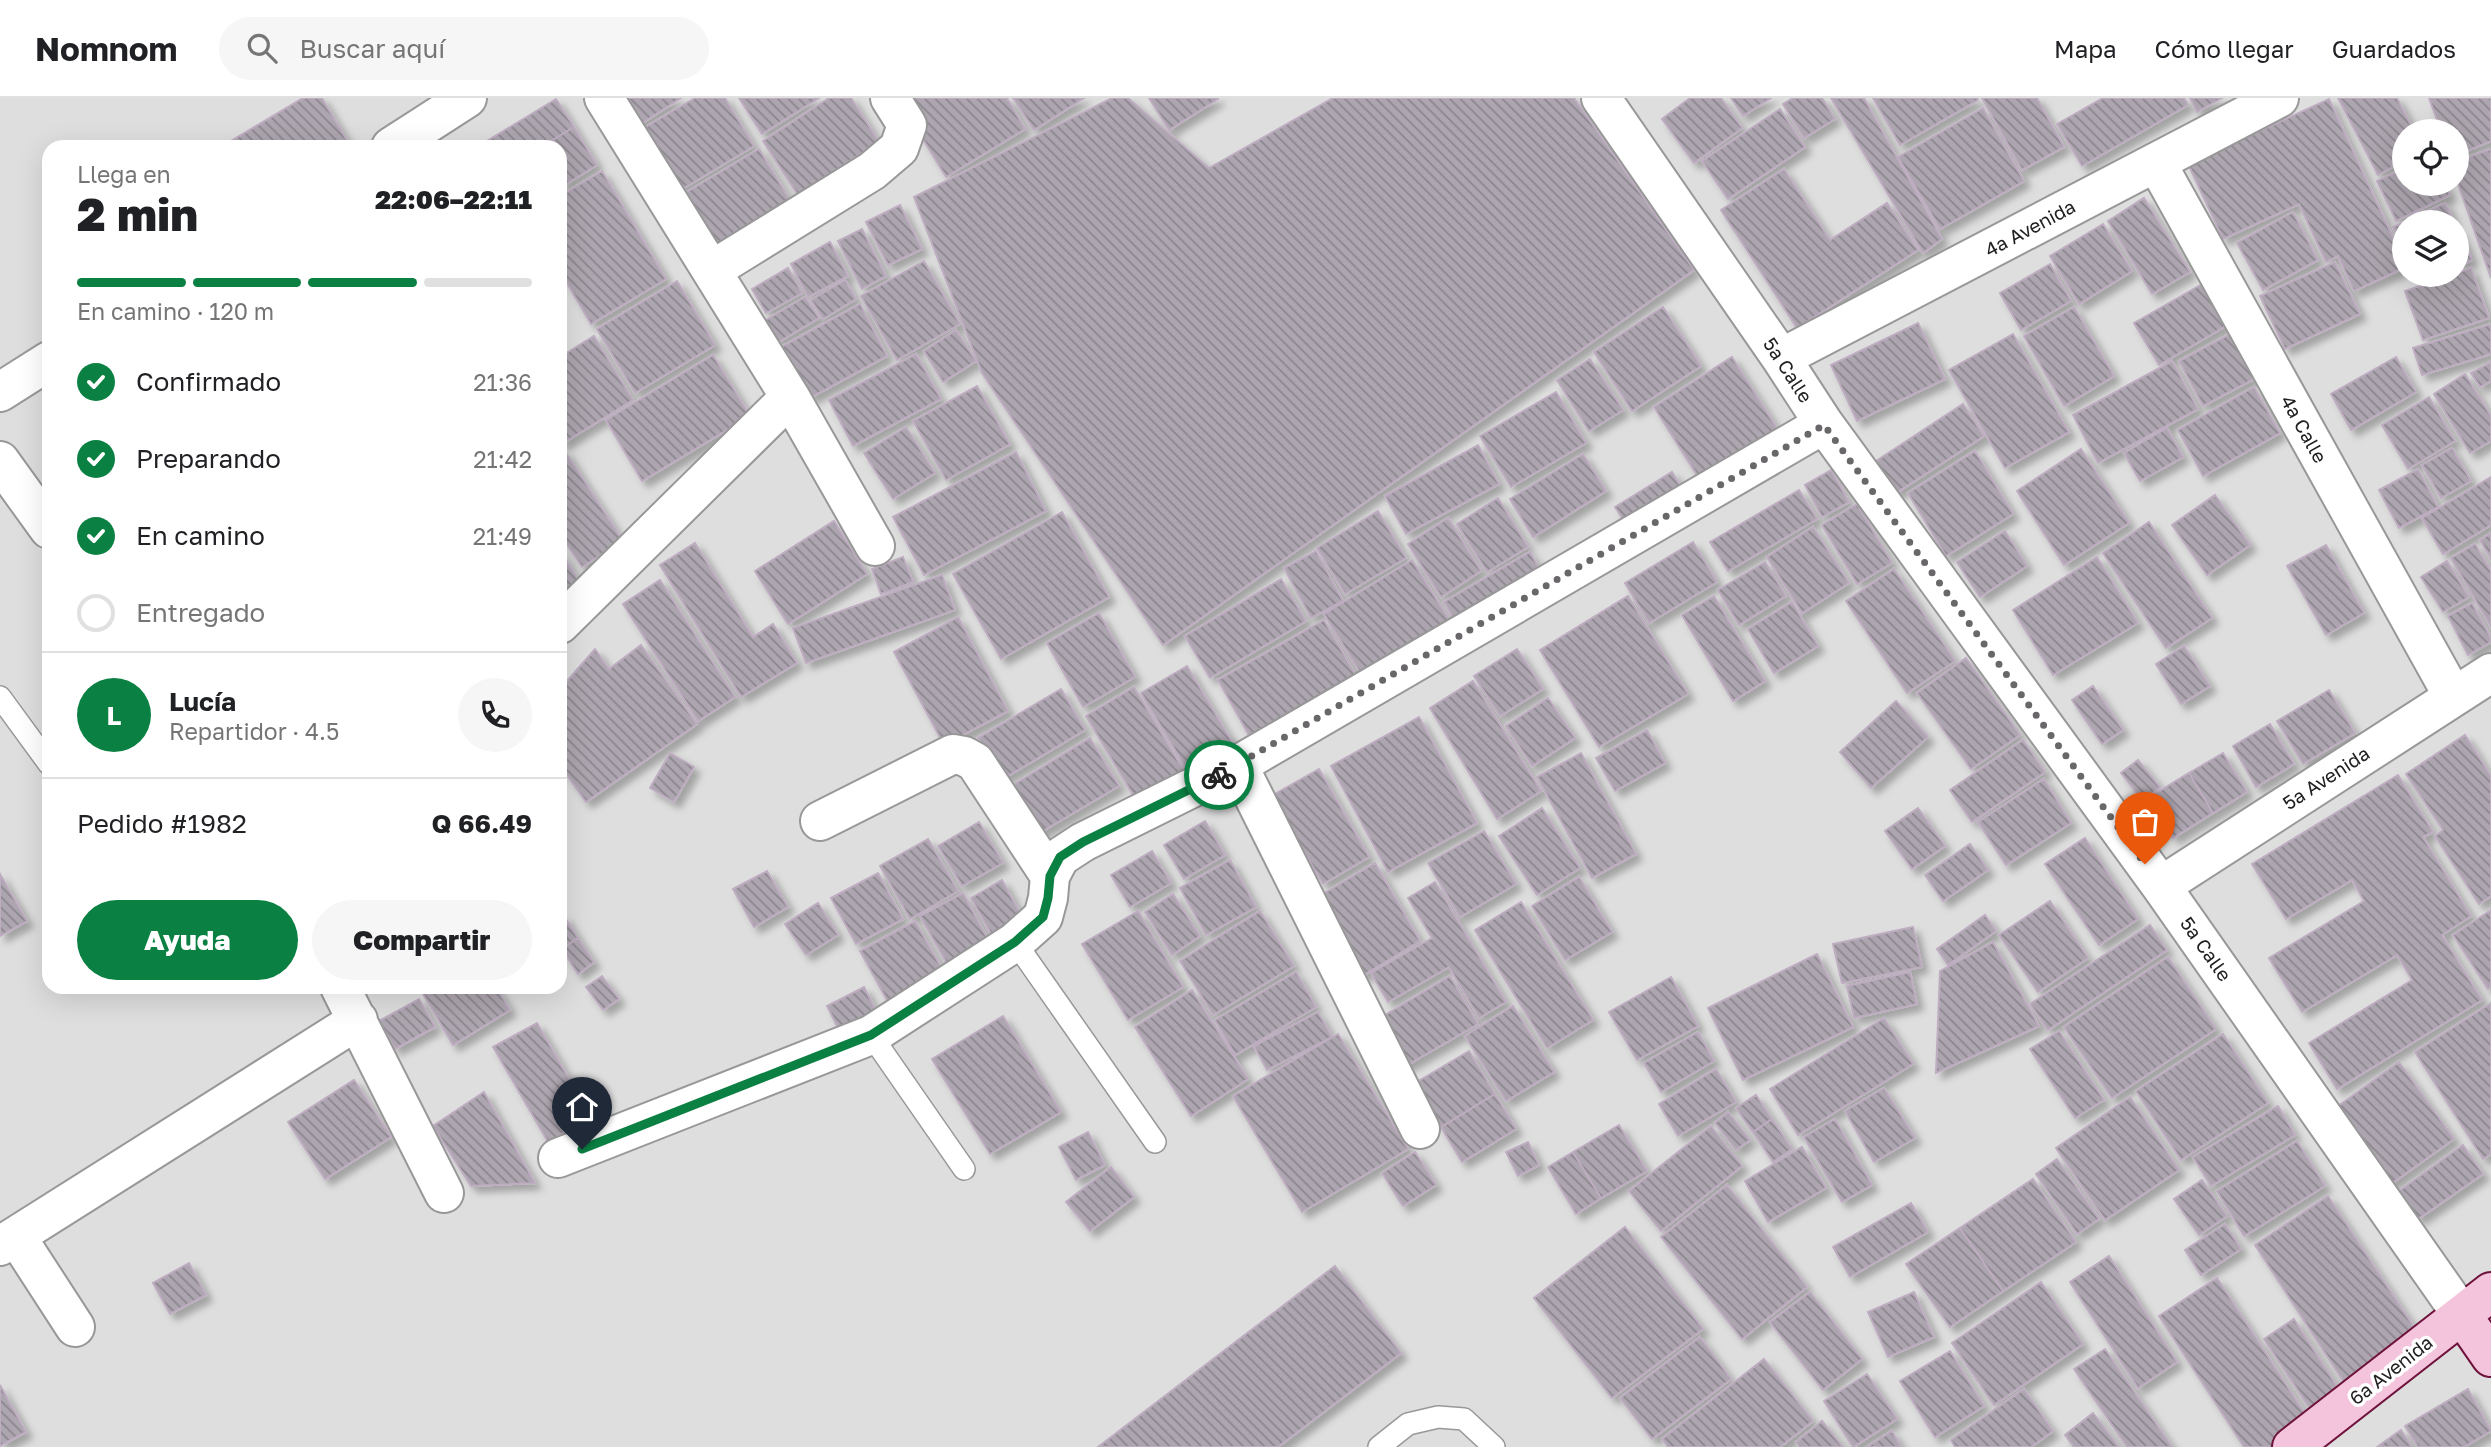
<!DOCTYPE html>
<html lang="es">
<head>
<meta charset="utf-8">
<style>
	body { margin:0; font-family:"Golos Text",sans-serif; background:#f6f6f6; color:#202124; height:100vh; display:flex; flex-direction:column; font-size:26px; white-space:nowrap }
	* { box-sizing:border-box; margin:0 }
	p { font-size:23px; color:#757577 }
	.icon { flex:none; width:38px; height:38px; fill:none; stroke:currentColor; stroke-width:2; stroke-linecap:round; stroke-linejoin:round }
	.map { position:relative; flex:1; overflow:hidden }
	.side { position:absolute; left:42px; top:42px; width:525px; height:854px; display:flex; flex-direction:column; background:#fff; border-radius:21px; box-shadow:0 7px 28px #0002 }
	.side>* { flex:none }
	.controls { position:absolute; left:2392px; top:21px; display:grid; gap:14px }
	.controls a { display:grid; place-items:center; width:77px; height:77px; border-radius:50%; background:#fff; box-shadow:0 7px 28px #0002; font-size:35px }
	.pin { position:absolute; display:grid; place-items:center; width:60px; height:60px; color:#fff; margin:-72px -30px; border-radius:50% 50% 50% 0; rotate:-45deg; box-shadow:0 0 7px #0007 }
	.pin .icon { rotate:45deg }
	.courier { position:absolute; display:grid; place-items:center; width:70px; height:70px; margin:-35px; border:5px solid #0b8043; border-radius:50%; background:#fff; color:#222; box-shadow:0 2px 9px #0007 }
	.overview em { font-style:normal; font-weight:800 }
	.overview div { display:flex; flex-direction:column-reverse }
	.overview { display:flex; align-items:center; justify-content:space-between; height:119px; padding:0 35px }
	h1 { font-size:46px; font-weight:800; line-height:52px }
	.bar { display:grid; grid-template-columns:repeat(4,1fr); gap:10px 7px; align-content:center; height:84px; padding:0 35px }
	.bar i { height:9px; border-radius:5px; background:#e0e0e0 }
	.bar .selected { background:#0b8043 }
	.bar p { grid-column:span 4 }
	.line { display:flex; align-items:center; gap:18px; padding:0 35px; border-top:2px solid #e0e0e0 }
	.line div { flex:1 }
	.round { display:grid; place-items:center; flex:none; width:74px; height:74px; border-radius:37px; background:#f6f6f6 }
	ol { padding:0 35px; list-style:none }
	li { display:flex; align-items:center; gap:21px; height:77px }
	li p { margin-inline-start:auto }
	li .icon { padding:7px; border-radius:50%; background:#0b8043; color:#fff; stroke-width:4 }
	li:last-child { color:#757577 }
	li i { width:38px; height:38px; border:4px solid #e0e0e0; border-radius:50% }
	.primary-button { display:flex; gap:14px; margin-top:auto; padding:14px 35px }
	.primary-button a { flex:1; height:80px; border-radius:42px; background:#0b8043; color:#fff; font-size:28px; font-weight:800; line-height:80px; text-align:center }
	.primary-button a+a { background:#f6f6f6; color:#202124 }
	header { display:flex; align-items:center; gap:42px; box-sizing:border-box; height:98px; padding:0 35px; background:#fff; border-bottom:2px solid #e0e0e0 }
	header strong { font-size:33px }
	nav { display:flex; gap:38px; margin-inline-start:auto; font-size:24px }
	.search { width:490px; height:63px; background:#f6f6f6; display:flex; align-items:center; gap:18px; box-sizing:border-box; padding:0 24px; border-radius:38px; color:#757577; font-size:26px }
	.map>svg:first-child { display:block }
	.residential { fill:#dfdedf; fill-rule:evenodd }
	.building { fill:url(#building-back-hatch); stroke:#beadc1; stroke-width:2; filter:url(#shadow) }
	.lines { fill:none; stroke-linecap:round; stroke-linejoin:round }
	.service-casing { stroke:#989898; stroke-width:24 }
	.minor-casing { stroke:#989898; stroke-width:42 }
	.secondary-casing { stroke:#6e123b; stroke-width:42 }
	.service { stroke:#fff; stroke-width:21 }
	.minor { stroke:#fff; stroke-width:38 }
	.secondary { stroke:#f3c4dc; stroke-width:38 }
	.done { stroke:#696769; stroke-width:7; stroke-dasharray:0 12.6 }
	.route { stroke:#0b8043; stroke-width:9 }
	.labels { text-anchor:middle; stroke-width:7; stroke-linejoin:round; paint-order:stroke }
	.street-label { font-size:19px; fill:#212121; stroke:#fff }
</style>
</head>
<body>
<header>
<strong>Nomnom</strong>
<div class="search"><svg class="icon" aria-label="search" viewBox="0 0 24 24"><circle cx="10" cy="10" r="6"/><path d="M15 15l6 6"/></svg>Buscar aquí</div>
<nav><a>Mapa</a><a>Cómo llegar</a><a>Guardados</a></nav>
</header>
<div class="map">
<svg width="2491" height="1349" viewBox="0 0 2491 1349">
	<defs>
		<pattern id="building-back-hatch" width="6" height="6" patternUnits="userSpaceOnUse" patternTransform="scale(1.75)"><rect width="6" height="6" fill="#ada5af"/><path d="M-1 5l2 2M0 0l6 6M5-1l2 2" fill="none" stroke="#8c868e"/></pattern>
		<filter id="shadow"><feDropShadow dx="6" dy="6" stdDeviation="3.5" flood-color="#0004"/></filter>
	</defs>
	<rect width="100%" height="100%" fill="#f0e9f0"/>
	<path class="residential" d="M0 0H2491V1349H0ZM2404 33H2457V86H2404ZM49 49H560V889H49ZM2404 124H2457V177H2404Z"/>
	<path class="building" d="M303 0H322L351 49H221Z
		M613 0H681L633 31Z
		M695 0H725L754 48 674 96 637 34Z
		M739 0H819L762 36Z
		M829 0H851L879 44 798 97 763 43Z
		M913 0H1007L1025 31 946 79 902 7Z
		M1013 0H1084L1034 32Z
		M1112 0H1128L1209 70 1333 0H1574L1694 172 1163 547 982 275 914 99Z
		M1149 0H1218V1L1169 32Z
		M1690 0H1721L1742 30 1694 65 1662 21Z
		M1731 0H1771L1743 18Z
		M1793 0H1822L1835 21 1804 40 1783 6Z
		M1831 0H1864L1942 141 1923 155Z
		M1873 0H1977L1978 2 1900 47Z
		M1982 0H2037L2064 49 2022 72Z
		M2103 0H2184L2188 7 2082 68 2057 26Z
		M2190 0H2222L2197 14Z
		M2338 0H2397L2414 33H2404V63L2378 77Z
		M2429 0H2491V43L2457 57V33H2441Z
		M556 1 574 29 541 49H477Z
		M2329 1 2404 163V170L2354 193 2338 158 2326 164 2299 106 2223 141 2188 66Z
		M1983 10 2024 83 1940 131 1898 59Z
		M1780 11 1805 49 1728 101 1702 63Z
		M574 29 597 67 560 90V49H541Z
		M759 51 791 104 712 151 680 98Z
		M2491 51V180L2457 83V63Z
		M2404 70V86H2444L2450 97 2396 123 2377 83Z
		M1784 71 1830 142 1887 105 1918 152 1797 230 1721 112Z
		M602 73 666 181 591 226 560 173V98Z
		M2144 100 2190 174 2152 196 2108 123Z
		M2445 105 2454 124H2404V154L2393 129Z
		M900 107 922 151 888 167 866 124Z
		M2293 114 2318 162 2263 192 2237 145Z
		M2103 126 2132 173 2079 206 2050 158Z
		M2457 130 2472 162 2457 169Z
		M862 131 886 178 862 191 838 143Z
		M830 144 848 178 808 199 791 166Z
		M924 163 960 226 897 262 861 198Z
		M2335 164 2360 216 2285 251 2260 198Z
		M2050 166 2071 203 2021 232 2000 195Z
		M788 170 802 195 766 215 752 191Z
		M2471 170 2489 220 2423 242 2405 193 2451 177H2457V175Z
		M845 182 856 201 823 221 811 202Z
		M677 183 715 247 635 295 597 231Z
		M2202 186 2226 228 2159 267 2134 225Z
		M805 199 819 220 777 245 764 223Z
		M860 206 887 258 810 300 781 249Z
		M1663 209 1701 268 1632 313 1594 254Z
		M2074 209 2114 278 2064 308 2024 238Z
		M1918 225 1945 281 1857 323 1831 267Z
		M2491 226V256L2422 277 2413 250Z
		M956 232 976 263 943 284 924 253Z
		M2013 236 2069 334 2005 370 1949 272Z
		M2230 236 2254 281 2203 308 2179 263Z
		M594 238 633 302 560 347V259Z
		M916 256 941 301 853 348 829 302Z
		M713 257 750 318 642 383 606 322Z
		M1732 259 1780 335 1702 385 1654 309Z
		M2396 259 2416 294 2351 332 2331 296Z
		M1590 261 1623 312 1589 333 1557 282Z
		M2172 263 2198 311 2098 365 2073 317Z
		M2491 264V283L2480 289 2471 275Z
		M2465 276 2491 318V343L2470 355 2434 296Z
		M977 288 1010 346 946 382 913 323Z
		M2254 289 2280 335 2203 378 2178 332Z
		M1556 294 1586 345 1511 389 1480 338Z
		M2429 299 2455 343 2408 371 2382 327Z
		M1963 306 1984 338 1896 395 1876 363Z
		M906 329 935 375 893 401 864 355Z
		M2167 330 2183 359 2140 383 2124 355Z
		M1478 347 1499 386 1406 436 1385 398Z
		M2452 350 2471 383 2441 400 2422 367Z
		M2081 351 2129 425 2064 467 2017 393Z
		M565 353 623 443 582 469 560 436V356Z
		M1975 353 2013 416 1946 458 1908 395Z
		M1016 354 1046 413 924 477 893 419Z
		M1583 356 1606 393 1533 439 1510 401Z
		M2418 371 2438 409 2399 430 2379 392Z
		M1831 372 1849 404 1822 419 1805 387Z
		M1672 374 1688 401 1632 435 1615 409Z
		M2491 379V427L2443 456 2422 420Z
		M1799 392 1817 421 1728 473 1710 444Z
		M2215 397 2250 447 2207 477 2172 427Z
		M1498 400 1528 449 1487 474 1457 426Z
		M1857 406 1892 465 1857 486 1822 427Z
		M1378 413 1406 460 1345 496 1317 450Z
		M1062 414 1109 499 1001 561 953 476Z
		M1448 420 1481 473 1441 499 1408 446Z
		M834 423 867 476 788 526 755 473Z
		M2149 424 2212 520 2166 550 2103 455Z
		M1813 429 1849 485 1802 515 1767 459Z
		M2005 433 2027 468 1980 499 1957 464Z
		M2491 435V461L2480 442Z
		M1693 444 1717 484 1649 525 1625 485Z
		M695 445 753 539 773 526 797 565 741 599 660 467Z
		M2475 446 2491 473V529L2451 460Z
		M2326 447 2364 515 2326 537 2287 468Z
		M560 452 586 494 560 510Z
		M1316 453 1343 503 1311 520 1284 470Z
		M1530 454 1543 478 1457 527 1444 504Z
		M903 459 913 484 881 496 872 471Z
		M2097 459 2138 525 2053 577 2013 512Z
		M1412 462 1452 526 1364 581 1324 516Z
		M2447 463 2469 499 2443 514 2421 479Z
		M1765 464 1786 498 1739 527 1718 492Z
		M1894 471 1955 563 1907 595 1846 503Z
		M942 477 955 512 806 565 793 530Z
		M1281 481 1306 523 1210 580 1185 538Z
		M660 482 735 599 698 623 623 506Z
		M1628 498 1688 596 1599 649 1540 552Z
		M1714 498 1765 583 1733 603 1682 517Z
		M1792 504 1818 548 1774 575 1748 531Z
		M2472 505 2491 540V544L2468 557 2448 518Z
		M1099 515 1135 579 1083 609 1047 545Z
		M958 519 1008 613 944 647 894 554Z
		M1324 522 1358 581 1251 641 1218 582Z
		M641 547 697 626 586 704 560 667V591L595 551 609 571Z
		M2184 548 2210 588 2181 606 2156 566Z
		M1517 551 1543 591 1500 618 1474 578Z
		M1966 560 2020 637 1971 671 1917 595Z
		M1187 568 1234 647 1188 674 1141 595Z
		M1473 583 1541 693 1497 721 1430 610Z
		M2093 588 2123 632 2102 646 2072 602Z
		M1134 589 1190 683 1142 712 1086 618Z
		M1061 591 1085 632 1003 681 978 640Z
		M2329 592 2355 635 2303 666 2277 623Z
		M1548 600 1575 640 1532 668 1506 628Z
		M1896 603 1928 639 1871 690 1840 654Z
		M1419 619 1477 725 1388 774 1331 668Z
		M2270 626 2294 666 2256 689 2233 648Z
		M1647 632 1665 665 1615 693 1596 660Z
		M2465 637 2491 678V798L2479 806 2435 738 2443 732 2406 676Z
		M1090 640 1119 688 1036 737 1008 690Z
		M2023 642 2045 674 1972 724 1950 692Z
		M670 655 694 669 674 704 650 690Z
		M1581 655 1636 756 1592 780 1537 679Z
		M2223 655 2247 694 2213 715 2189 675Z
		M2138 662 2160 689 2143 703 2121 675Z
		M1319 671 1369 759 1323 786 1271 698Z
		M2189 675 2213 715 2173 740 2148 700Z
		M2398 677 2433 734 2423 739 2471 818 2442 837 2482 902 2337 991 2309 945 2412 882 2397 857 2302 914 2269 860 2364 803 2352 782 2286 821 2252 766Z
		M2044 681 2071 725 2006 767 1978 724Z
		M1542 710 1580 770 1537 797 1499 738Z
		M1918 710 1945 748 1912 771 1885 733Z
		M1205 723 1225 757 1184 781 1164 747Z
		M979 724 1003 765 962 788 938 748Z
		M1484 733 1516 786 1460 819 1428 765Z
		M2085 740 2138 821 2099 847 2045 766Z
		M928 741 958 793 910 821 880 768Z
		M1970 746 1988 772 1943 803 1925 777Z
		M1152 753 1171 785 1130 809 1111 777Z
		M1230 762 1256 809 1206 837 1180 790Z
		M1375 765 1420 843 1362 878 1316 800Z
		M767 773 788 809 754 829 733 791Z
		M878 775 903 821 856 846 831 800Z
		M0 776 27 823 0 838Z
		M1579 779 1612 834 1565 862 1532 808Z
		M1002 782 1027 828 996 845 971 800Z
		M1435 784 1506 904 1479 920 1449 869 1388 904 1371 875 1432 840 1408 800Z
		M963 795 995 854 954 878 920 818Z
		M1173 796 1200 838 1172 857 1145 814Z
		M2050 803 2088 860 2038 894 1999 837Z
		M1521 804 1593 922 1547 950 1475 832Z
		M818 805 838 837 806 857 785 826Z
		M2491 812V889L2488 891 2453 837Z
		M1138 813 1183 889 1128 922 1082 846Z
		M1260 813 1294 868 1213 917 1180 863Z
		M1985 817 1996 833 1948 867 1937 851Z
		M564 818 578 840 562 851 560 821Z
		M915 823 945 876 889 906 860 853Z
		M2150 827 2167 852 2048 932 2030 906Z
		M1913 829 1922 869 1842 885 1833 846Z
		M578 840 594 864 578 876 562 851Z
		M1993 844 2039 928 1936 975 1940 873Z
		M1817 856 1853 929 1743 982 1708 910Z
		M2168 859 2216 931 2112 1000 2064 929Z
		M1296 874 1316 909 1235 957 1215 922Z
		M1910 874 1917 906 1854 920 1847 888Z
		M602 878 619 901 603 912 586 889Z
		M1450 878 1478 926 1402 970 1375 923Z
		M1671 879 1698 928 1637 962 1609 914Z
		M435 889H496L510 912 453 947 423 896Z
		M864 889 882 924 844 942 827 908Z
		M1192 892 1248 981 1191 1018 1135 929Z
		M419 901 435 929 395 951 379 923Z
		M2491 905V1056L2483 1061 2415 954Z
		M1513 908 1554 974 1506 1003 1465 938Z
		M1318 914 1332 939 1267 972 1254 948Z
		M1003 918 1061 1014 990 1056 932 961Z
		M1884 920 1913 966 1798 1037 1770 991Z
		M537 925 591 1019 548 1044 493 949Z
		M2059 933 2104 1002 2075 1020 2030 951Z
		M1698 934 1714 963 1661 994 1644 965Z
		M1338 936 1408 1051 1302 1114 1233 998Z
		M2223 936 2268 1005 2181 1062 2136 993Z
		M1469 953 1495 996 1441 1029 1415 985Z
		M2399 964 2454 1041 2388 1088 2334 1011Z
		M1716 971 1736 1004 1678 1038 1659 1006Z
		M354 982 391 1039 325 1081 288 1024Z
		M1884 990 1915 1040 1874 1064 1845 1013Z
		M484 994 535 1085 471 1088 433 1028Z
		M1495 996 1516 1031 1462 1064 1441 1029Z
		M1756 997 1772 1021 1753 1034 1736 1010Z
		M2130 999 2179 1072 2105 1122 2056 1050Z
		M2278 1008 2295 1037 2211 1088 2193 1059Z
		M1728 1014 1750 1042 1736 1052 1715 1025Z
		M1772 1021 1792 1051 1773 1064 1753 1034Z
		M1835 1021 1872 1087 1842 1104 1804 1039Z
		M1619 1027 1647 1073 1601 1100 1573 1054Z
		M1711 1028 1742 1068 1661 1133 1629 1093Z
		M1088 1034 1105 1067 1076 1082 1059 1049Z
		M2297 1043 2325 1088 2244 1138 2217 1093Z
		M1528 1044 1539 1067 1518 1078 1506 1054Z
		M2463 1047 2483 1076 2418 1121 2399 1093Z
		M1802 1049 1826 1090 1768 1124 1745 1083Z
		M1415 1054 1436 1087 1403 1108 1382 1075Z
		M1573 1054 1601 1100 1576 1116 1548 1069Z
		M2057 1061 2099 1121 2077 1136 2036 1076Z
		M1111 1069 1134 1099 1090 1133 1066 1104Z
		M2033 1081 2076 1144 2003 1193 1960 1130Z
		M2202 1082 2227 1118 2199 1137 2174 1101Z
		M1727 1087 1807 1189 1742 1241 1661 1139Z
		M2328 1098 2423 1243 2349 1292 2255 1147Z
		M1911 1105 1928 1134 1850 1179 1833 1149Z
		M2225 1126 2241 1151 2201 1177 2185 1152Z
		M1625 1129 1703 1231 1612 1300 1534 1200Z
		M1960 1130 2003 1193 1950 1229 1906 1166Z
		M2109 1158 2177 1264 2138 1290 2070 1184Z
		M189 1165 206 1197 170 1216 153 1185Z
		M1335 1168 1401 1255 1278 1349H1098Z
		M2217 1180 2313 1328 2281 1349H2244L2159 1218Z
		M2041 1184 2083 1246 1994 1307 1952 1245Z
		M1810 1194 1862 1261 1823 1292 1770 1224Z
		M1914 1194 1934 1239 1888 1259 1868 1214Z
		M2294 1221 2345 1301 2316 1320 2264 1241Z
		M1700 1239 1731 1281 1652 1341 1620 1300Z
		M2105 1251 2172 1349H2127L2074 1271Z
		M1950 1253 1984 1308 1935 1339 1900 1283Z
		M1764 1261 1813 1323 1780 1349H1668L1662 1341Z
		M1867 1276 1897 1321 1853 1349 1824 1303Z
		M0 1287 26 1334 0 1348Z
		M2024 1291 2053 1333 2031 1349H1955L1951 1342Z
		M2468 1291 2491 1333 2464 1349H2418L2405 1328Z
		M2093 1315 2119 1349H2074L2065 1337Z
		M1822 1323 1843 1349H1800L1796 1344Z
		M2401 1332 2412 1349H2377Z
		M1892 1333 1901 1349H1867Z"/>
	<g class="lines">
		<defs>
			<path id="service" d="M0 599 49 666
				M1015 844 1155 1044
				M871 937 964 1071
				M1379 1349 1408 1326 1438 1319 1464 1321 1494 1349"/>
			<path id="minor" d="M604 0 790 299 875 448
				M1601 0 1781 260 1824 326 2161 788 2462 1217
				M391 49 467 0
				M2156 64 2453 598
				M712 172 872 73 899 50 907 27 890 0
				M1781 260 2279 0
				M0 294 49 263
				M0 363 49 431
				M560 526 790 299
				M1238 667 1420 1031
				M820 723 953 656 964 658 975 664 1050 778
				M2161 788 2491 575
				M340 889 444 1095
				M558 1060 871 937 1015 844 1043 819 1048 800 1050 778 1060 759 1083 744 1238 667 1824 326
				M16 1138 75 1229
				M0 1148 358 922"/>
			<path id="secondary" d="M2462 1217 2491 1259
				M2292 1349 2491 1194"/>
		</defs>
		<use href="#service" class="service-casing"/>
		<use href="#minor" class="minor-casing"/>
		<use href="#secondary" class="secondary-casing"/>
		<use href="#service" class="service"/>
		<use href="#minor" class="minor"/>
		<use href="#secondary" class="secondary"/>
	</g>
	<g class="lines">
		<path class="done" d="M1219 677 1824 327 2145 766"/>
		<path class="route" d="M582 1051 871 937 1015 844 1043 819 1048 800 1050 778 1060 759 1083 744 1219 677"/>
	</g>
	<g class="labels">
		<g class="street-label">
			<text transform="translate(2030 130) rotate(-28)" y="7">4a Avenida</text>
			<text transform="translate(1788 272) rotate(57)" y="7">5a Calle</text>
			<text transform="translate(2304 331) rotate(61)" y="7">4a Calle</text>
			<text transform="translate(2326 680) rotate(-33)" y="7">5a Avenida</text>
			<text transform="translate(2206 851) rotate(55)" y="7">5a Calle</text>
			<text transform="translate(2391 1272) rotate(-38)" y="7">6a Avenida</text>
		</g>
	</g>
</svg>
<div class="controls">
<a><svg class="icon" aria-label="locate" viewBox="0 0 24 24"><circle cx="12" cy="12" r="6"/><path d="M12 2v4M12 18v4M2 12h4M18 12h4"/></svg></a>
<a><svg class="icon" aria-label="layers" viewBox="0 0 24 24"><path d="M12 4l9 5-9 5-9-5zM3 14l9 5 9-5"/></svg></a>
</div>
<div class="pin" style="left:2145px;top:766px;background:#ea580c"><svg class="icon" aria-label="bag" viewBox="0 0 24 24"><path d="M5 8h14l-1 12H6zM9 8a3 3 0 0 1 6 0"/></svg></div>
<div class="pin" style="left:582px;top:1051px;background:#1f2937"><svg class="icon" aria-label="home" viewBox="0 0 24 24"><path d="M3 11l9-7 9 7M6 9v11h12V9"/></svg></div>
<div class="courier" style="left:1219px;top:677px"><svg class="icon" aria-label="bike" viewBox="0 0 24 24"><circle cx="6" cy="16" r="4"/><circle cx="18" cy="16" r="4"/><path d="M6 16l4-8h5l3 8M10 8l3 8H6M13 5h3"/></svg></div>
<section class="side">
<div class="overview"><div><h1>2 min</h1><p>Llega en</p></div><em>22:06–22:11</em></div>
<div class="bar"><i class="selected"></i><i class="selected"></i><i class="selected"></i><i></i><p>En camino · 120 m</p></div>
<ol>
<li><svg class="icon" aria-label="check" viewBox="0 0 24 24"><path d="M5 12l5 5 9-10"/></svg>Confirmado<p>21:36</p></li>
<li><svg class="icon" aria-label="check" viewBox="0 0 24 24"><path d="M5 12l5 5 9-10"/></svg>Preparando<p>21:42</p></li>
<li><svg class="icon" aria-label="check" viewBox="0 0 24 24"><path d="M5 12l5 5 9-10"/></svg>En camino<p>21:49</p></li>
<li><i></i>Entregado</li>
</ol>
<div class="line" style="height:126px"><b class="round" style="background:#0b8043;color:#fff">L</b><div><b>Lucía</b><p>Repartidor · 4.5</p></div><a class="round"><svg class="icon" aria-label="phone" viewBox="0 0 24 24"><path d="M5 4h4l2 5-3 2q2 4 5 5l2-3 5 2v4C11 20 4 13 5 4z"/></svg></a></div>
<div class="line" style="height:91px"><div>Pedido #1982</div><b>Q 66.49</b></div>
<div class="primary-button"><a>Ayuda</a><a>Compartir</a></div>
</section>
</div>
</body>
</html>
